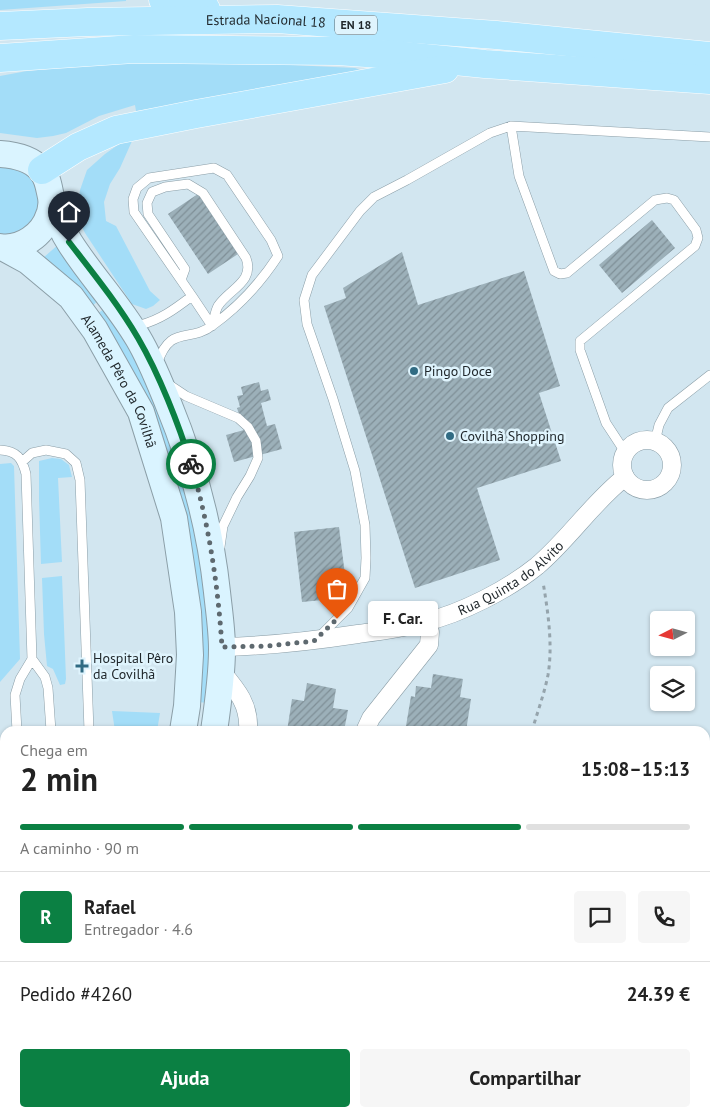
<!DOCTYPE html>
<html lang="pt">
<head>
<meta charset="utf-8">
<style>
	body { margin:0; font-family:"PT Sans",sans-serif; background:#f6f6f6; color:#222; height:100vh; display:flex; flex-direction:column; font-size:19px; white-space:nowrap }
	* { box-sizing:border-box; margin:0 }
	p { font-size:16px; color:#767676 }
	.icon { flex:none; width:28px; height:28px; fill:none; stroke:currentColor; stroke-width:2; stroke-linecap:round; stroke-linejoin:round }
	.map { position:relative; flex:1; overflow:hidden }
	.sheet { position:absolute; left:0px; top:726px; width:710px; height:391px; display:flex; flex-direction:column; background:#fff; border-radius:15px 15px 0 0; box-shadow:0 1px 4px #0004 }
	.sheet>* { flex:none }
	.needle { width:32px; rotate:264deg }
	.buttons { position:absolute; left:650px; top:611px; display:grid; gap:10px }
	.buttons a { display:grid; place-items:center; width:45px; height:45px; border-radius:5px; background:#fff; box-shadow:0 1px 4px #0004; font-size:25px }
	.pin { position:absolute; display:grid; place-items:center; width:42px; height:42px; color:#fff; margin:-51px -21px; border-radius:50% 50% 50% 0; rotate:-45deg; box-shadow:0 0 5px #0007 }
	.pin .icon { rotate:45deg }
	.courier { position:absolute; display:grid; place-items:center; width:50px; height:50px; margin:-25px; border:4px solid #0b8043; border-radius:50%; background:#fff; color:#222; box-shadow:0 1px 6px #0007 }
	.bubble { position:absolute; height:35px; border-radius:5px; background:#fff; box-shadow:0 1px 4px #0004; font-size:16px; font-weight:800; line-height:35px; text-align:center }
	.overview em { font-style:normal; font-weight:800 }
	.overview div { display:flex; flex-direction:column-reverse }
	.overview { display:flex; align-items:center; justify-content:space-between; height:85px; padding:0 20px }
	h1 { font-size:32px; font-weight:800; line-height:38px }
	.bar { display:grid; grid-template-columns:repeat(4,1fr); gap:8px 5px; align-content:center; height:60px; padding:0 20px }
	.bar i { height:6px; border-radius:4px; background:#e0e0e0 }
	.bar .selected { background:#0b8043 }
	.bar p { grid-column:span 4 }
	.line { display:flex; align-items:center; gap:12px; padding:0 20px; border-top:1px solid #e0e0e0 }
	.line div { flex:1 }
	.round { display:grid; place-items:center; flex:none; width:52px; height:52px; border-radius:5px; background:#f6f6f6 }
	.button { display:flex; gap:10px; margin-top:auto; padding:10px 20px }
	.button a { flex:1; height:58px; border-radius:5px; background:#0b8043; color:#fff; font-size:20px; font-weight:800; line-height:58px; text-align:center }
	.button a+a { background:#f6f6f6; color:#222 }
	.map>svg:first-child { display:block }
	.green { fill:#a3ddf8 }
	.forest { fill:url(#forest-firs) }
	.building { fill:url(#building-hatch) }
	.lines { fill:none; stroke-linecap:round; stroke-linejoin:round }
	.lane-casing { stroke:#8b9ea7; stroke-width:10 }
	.street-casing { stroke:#8b9ea7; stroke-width:19 }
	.secondary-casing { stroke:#8b9ea7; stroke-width:28 }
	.primary-casing { stroke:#fff; stroke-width:29 }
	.path { stroke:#95a4ac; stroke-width:3; stroke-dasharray:4 4; stroke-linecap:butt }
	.lane { stroke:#fff; stroke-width:9 }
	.street { stroke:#fff; stroke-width:18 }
	.secondary { stroke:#daf4ff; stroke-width:26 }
	.primary { stroke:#b4e8ff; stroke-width:28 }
	.done { stroke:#5e696f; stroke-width:5; stroke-dasharray:0 9 }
	.route { stroke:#0b8043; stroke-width:6 }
	.poi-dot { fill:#306b83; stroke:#dff4fd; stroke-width:2 }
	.labels { text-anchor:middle; stroke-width:5; stroke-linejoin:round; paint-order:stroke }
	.shield { fill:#dff4fd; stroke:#596469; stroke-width:1 }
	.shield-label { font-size:12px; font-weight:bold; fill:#1f262a }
	.street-label { font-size:14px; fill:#1f262a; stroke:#dff4fd }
	.poi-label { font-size:14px; fill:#1f262a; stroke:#dff4fd; text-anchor:start }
</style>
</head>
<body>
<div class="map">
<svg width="710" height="1117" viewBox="0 0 710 1117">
	<defs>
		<pattern id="forest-firs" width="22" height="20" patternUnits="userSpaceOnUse" patternTransform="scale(1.25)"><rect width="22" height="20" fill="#74bfe0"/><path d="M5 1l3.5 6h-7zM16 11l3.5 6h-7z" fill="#5f9bb6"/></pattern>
		<pattern id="building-hatch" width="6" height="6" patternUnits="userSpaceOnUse" patternTransform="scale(1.25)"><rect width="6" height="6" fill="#9cb0b9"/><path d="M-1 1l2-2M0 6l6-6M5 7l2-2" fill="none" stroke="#7f8f97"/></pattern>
	</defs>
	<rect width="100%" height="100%" fill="#d2e6f0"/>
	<path class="green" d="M0 0H126V1L0 10Z
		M130 62 250 63 355 68 360 70 358 73 290 86 136 111 135 105 99 116 66 133 53 136 37 138 0 133V76L27 71Z
		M132 141 120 168 110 184 104 202 106 221 116 226 150 291 160 300 153 306 146 309 132 304 85 233 77 217 80 190 87 170 105 154 122 142Z
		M8 167C33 172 35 182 42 204L26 232 0 237V168Z
		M59 244 99 299 91 308 43 258Z
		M105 308 117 325 145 376 188 482 210 618 208 703 198 702V611L96 315Z
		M52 458 61 459 69 465 72 477 58 478 62 562 41 564 39 499V461Z
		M11 463 14 466 20 659 0 682V464Z
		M62 576 66 679 65 684 60 685 53 669 47 666 44 634 42 578Z
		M112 711 160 713 157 731H115Z
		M5 1000V1064L0 1060V1002Z"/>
	<path class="forest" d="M710 1070V1117H635L641 1113 705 1112V1074Z
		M351 1112 398 1117H248L246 1113Z"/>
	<path class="building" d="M198 194 238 254 208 274 168 214Z
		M652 220 675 248 622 293 599 265Z
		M402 252 418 305 524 271 560 386 539 393 561 461 477 488 500 560 415 588 324 306 346 298 343 288Z
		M259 382 261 391 268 389 271 400 261 403 267 426 275 424 282 449 234 462 226 435 244 430 237 408 240 407 237 396 243 395 241 387Z
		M339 527 346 583 338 584 339 591H332L333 599 302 602 294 532Z
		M433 674 463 679 460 697 471 699 466 731H420L421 728 406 726 411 696 415 697 416 686 431 688Z
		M307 683 336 689 333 708 348 710 344 731H287L292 699 304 701Z
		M705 897 710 899 705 913Z
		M122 1112H221L228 1117H119Z"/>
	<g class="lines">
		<defs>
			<path id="lane" d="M511 126 519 176 554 271 560 274 567 273 655 200 667 198 674 200 696 230 698 238 695 246 580 341V350L606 423 625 452
				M181 280 185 269 148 214 147 203 152 192 165 187 188 184 203 193 246 258C255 282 229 289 218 306 215 311 214 320 212 326
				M192 296 212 326
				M133 322 140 325C160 320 175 309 192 296L134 212 133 199 137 188 149 178 214 168 227 175 271 240 278 256C261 282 238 307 213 325 189 344 171 323 157 364
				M168 384 186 396 238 418 248 427 256 441 258 458 250 476 237 497 223 526 220 547
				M655 442 659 425 668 408 710 375
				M0 450C17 451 22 458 26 474L32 659 45 677 48 688 51 731
				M23 461 32 453 46 450 66 454 76 463 80 480 89 731
				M319 637 348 608 365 578 366 558 365 525 355 471 333 399 307 324 304 300 312 275 360 211 374 197 407 180 490 133 511 126 710 137
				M17 731 15 695 20 679 32 659
				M0 992 5 989
				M0 1083 5 1084
				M90 1117 93 1112"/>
			<g id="street">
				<circle cx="647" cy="465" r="25"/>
				<path id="s1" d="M222 647C268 646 312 641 358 634 380 631 403 628 425 622 462 613 507 590 537 566 569 539 592 503 625 477"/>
				<path d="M221 671C237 690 250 705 248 731"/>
				<path d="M365 731 371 718 429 645 430 632 427 622"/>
			</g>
			<g id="secondary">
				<path d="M0 154C15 155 31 158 41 170 49 178 49 191 52 201 56 215 62 231 70 243 91 276 118 304 138 338 150 358 159 381 168 403 193 464 210 526 217 592 219 611 222 630 222 649 222 676 218 704 214 731"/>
				<path d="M0 247C21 250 43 235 49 215 51 211 51 205 52 200"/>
				<path id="s2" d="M4 248 28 261 71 297 95 330 141 412 174 518 188 612 190 655 187 706 183 731"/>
				<path d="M15 1117 18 1112"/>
				<path d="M39 1117 42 1112"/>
			</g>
			<g id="primary">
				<path d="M163 0 184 6 206 9"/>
				<path id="s3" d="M0 26 88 22 277 19 496 35 710 56"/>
				<path d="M0 58 134 49 337 51 395 55 485 64 710 80"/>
				<path d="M42 170 78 147 116 130 196 114 445 69"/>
			</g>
		</defs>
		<use href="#lane" class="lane-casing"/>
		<use href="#street" class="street-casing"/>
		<use href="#secondary" class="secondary-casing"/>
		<use href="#primary" class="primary-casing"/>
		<path class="path" d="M532 731C537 713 544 695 548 675 553 645 548 612 543 582
			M705 842 710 845"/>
		<use href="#lane" class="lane"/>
		<use href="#street" class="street"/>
		<use href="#secondary" class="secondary"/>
		<use href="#primary" class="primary"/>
	</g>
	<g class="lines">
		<path class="done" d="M191 464C209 524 218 585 222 647L268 646 314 641 337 619"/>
		<path class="route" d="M69 242C93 273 118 304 138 338 159 374 179 425 191 464"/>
	</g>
	<g class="poi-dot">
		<circle cx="414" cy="371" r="5"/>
		<circle cx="450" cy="436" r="5"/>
		<path d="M79.5 658.5h5v5h5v5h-5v5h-5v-5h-5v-5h5z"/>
	</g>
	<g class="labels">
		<rect class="shield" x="335" y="15.5" width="42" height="19" rx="4"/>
		<g class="shield-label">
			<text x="356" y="29">EN 18</text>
		</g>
		<g class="street-label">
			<text dy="5" stroke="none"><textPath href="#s3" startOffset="266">Estrada Nacional 18</textPath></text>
			<text dy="5" stroke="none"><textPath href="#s2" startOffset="181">Alameda Pêro da Covilhã</textPath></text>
			<text dy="5" stroke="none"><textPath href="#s1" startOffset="302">Rua Quinta do Alvito</textPath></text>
		</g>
		<g class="poi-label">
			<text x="424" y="376">Pingo Doce</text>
			<text x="460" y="441">Covilhã Shopping</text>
			<text x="93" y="663">Hospital Pêro<tspan x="93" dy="16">da Covilhã</tspan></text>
		</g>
	</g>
</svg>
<div class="buttons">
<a><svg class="needle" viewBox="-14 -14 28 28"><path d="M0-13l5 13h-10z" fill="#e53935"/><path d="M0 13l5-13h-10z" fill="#767676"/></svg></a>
<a><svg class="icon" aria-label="layers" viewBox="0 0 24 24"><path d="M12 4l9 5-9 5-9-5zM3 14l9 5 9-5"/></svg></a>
</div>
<div class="pin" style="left:337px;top:619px;background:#ea580c"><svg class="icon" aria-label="bag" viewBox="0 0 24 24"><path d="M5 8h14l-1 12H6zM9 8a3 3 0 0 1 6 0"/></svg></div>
<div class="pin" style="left:69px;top:242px;background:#1f2937"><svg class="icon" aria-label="home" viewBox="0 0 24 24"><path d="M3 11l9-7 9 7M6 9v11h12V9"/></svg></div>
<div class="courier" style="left:191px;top:464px"><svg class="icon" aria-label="bike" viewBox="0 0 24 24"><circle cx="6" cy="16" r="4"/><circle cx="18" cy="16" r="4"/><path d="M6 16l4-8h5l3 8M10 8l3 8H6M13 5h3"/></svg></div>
<div class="bubble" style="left:368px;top:601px;width:70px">F. Car.</div>
<section class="sheet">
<div class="overview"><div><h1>2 min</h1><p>Chega em</p></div><em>15:08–15:13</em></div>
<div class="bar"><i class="selected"></i><i class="selected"></i><i class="selected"></i><i></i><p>A caminho · 90 m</p></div>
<div class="line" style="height:90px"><b class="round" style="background:#0b8043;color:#fff">R</b><div><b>Rafael</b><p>Entregador · 4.6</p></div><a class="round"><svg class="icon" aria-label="chat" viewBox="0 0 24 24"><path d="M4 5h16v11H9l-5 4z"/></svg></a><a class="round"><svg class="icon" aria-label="phone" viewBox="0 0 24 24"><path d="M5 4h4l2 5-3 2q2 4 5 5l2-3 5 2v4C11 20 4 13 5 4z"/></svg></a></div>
<div class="line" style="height:65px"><div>Pedido #4260</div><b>24.39 €</b></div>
<div class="button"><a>Ajuda</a><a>Compartilhar</a></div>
</section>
</div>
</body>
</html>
